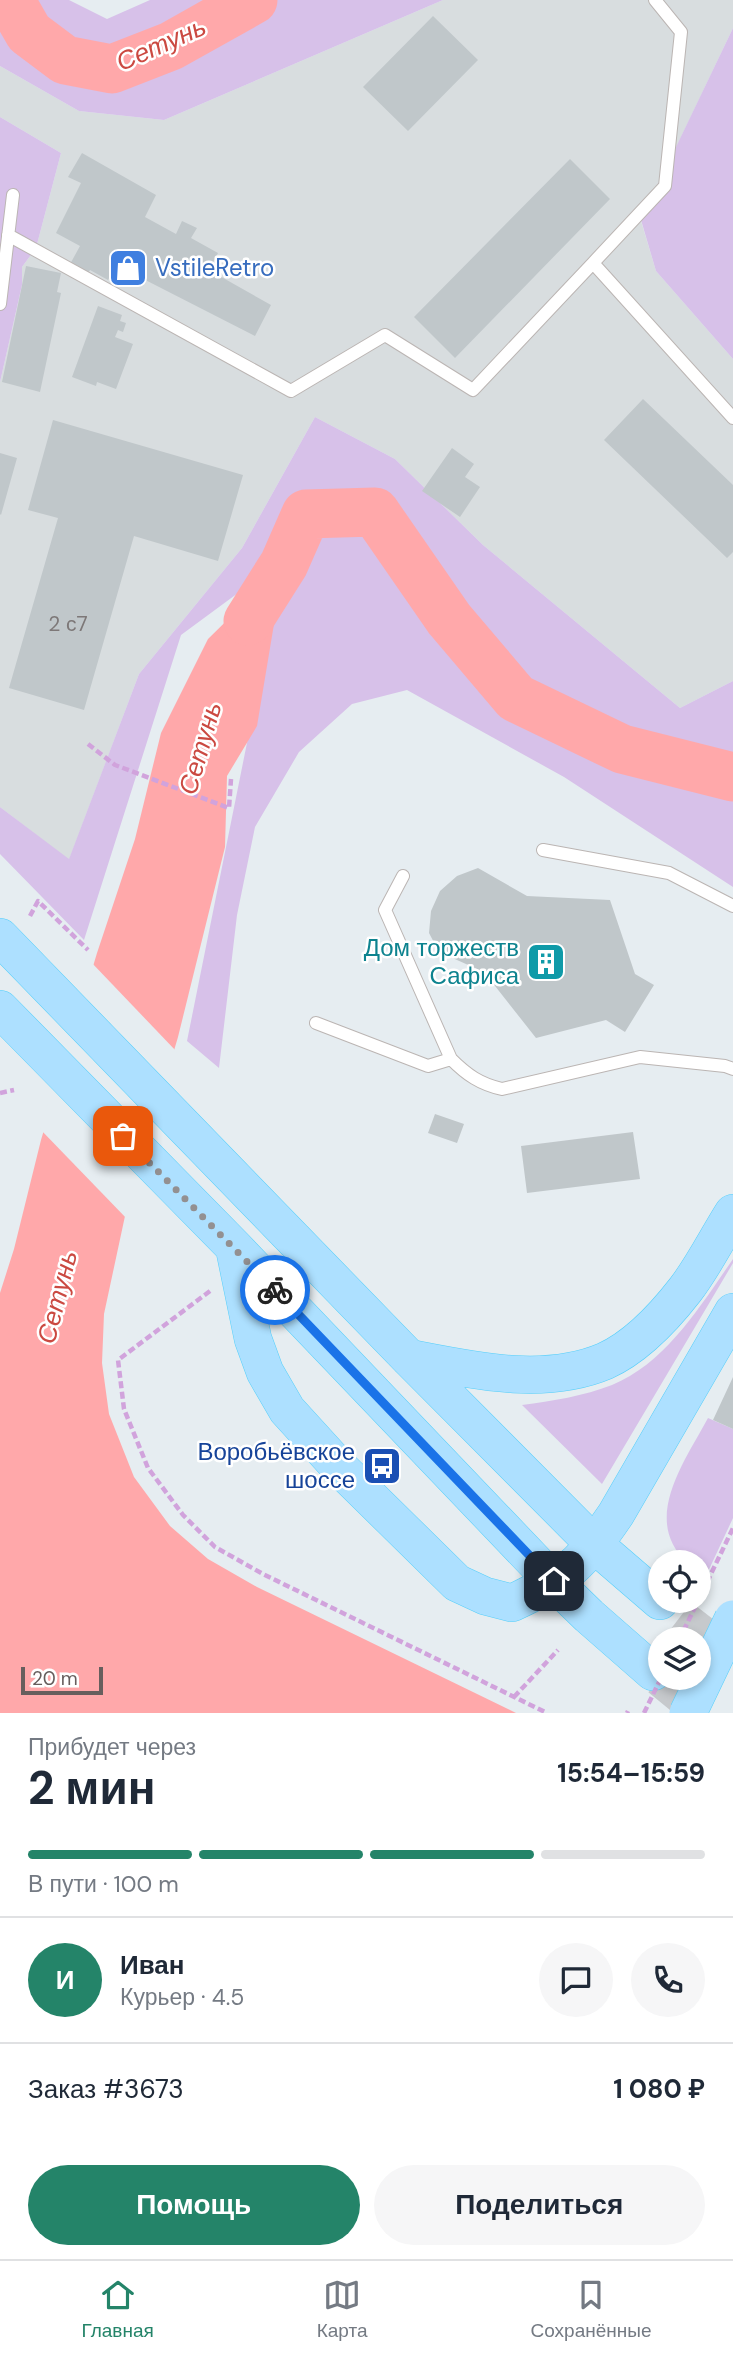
<!DOCTYPE html>
<html lang="ru">
<head>
<meta charset="utf-8">
<style>
	body { margin:0; font-family:"DM Sans",sans-serif; background:#f6f6f7; color:#1f2937; height:100vh; display:flex; flex-direction:column; font-size:26px; white-space:nowrap }
	* { box-sizing:border-box; margin:0 }
	p { font-size:23px; color:#747a83 }
	.icon { flex:none; width:38px; height:38px; fill:none; stroke:currentColor; stroke-width:2; stroke-linecap:round; stroke-linejoin:round }
	.map { position:relative; height:1713px; overflow:hidden }
	.sheet { display:flex; flex-direction:column; background:#fff; flex:1 }
	.sheet>* { flex:none }
	.controls { position:absolute; left:648px; top:1550px; display:grid; gap:14px }
	.controls a { display:grid; place-items:center; width:63px; height:63px; border-radius:50%; background:#fff; box-shadow:0 4px 10px #0003; font-size:35px }
	.scale { position:absolute; left:21px; bottom:18px; width:82px; box-sizing:border-box; padding-left:7px; border:4px solid #675e5d; border-top:0; font-size:19px; line-height:24px; white-space:nowrap; color:#675e5d; -webkit-text-stroke:5px #fff; paint-order:stroke }
	.pin { position:absolute; display:grid; place-items:center; width:60px; height:60px; color:#fff; margin:-30px; border-radius:14px; box-shadow:0 4px 10px #0006 }
	.courier { position:absolute; display:grid; place-items:center; width:70px; height:70px; margin:-35px; border:5px solid #1a73e8; border-radius:50%; background:#fff; color:#222; box-shadow:0 2px 9px #0007 }
	.headline em { font-style:normal; font-weight:700 }
	.headline div { display:flex; flex-direction:column-reverse }
	.headline { display:flex; align-items:center; justify-content:space-between; height:119px; padding:0 28px }
	h1 { font-size:46px; font-weight:700; line-height:52px }
	.bar { display:grid; grid-template-columns:repeat(4,1fr); gap:10px 7px; align-content:center; height:84px; padding:0 28px }
	.bar i { height:9px; border-radius:5px; background:#e0e1e3 }
	.bar .selected { background:#248469 }
	.bar p { grid-column:span 4 }
	.line { display:flex; align-items:center; gap:18px; padding:0 28px; border-top:2px solid #e0e1e3 }
	.line div { flex:1 }
	.round { display:grid; place-items:center; flex:none; width:74px; height:74px; border-radius:37px; background:#f6f6f7 }
	.primary-button { display:flex; gap:14px; margin-top:auto; padding:14px 28px }
	.primary-button a { flex:1; height:80px; border-radius:42px; background:#248469; color:#fff; font-size:28px; font-weight:700; line-height:80px; text-align:center }
	.primary-button a+a { background:#f6f6f7; color:#1f2937 }
	.tabs { display:flex; justify-content:space-around; align-items:center; height:98px; border-top:2px solid #e0e1e3; background:#fff; font-size:19px; color:#747a83 }
	.tabs a { display:grid; justify-items:center; gap:4px }
	.tabs .selected { color:#248469 }
	.map>svg:first-child { display:block }
	.industrial { fill:#d8dddf }
	.green { fill:#d7c1e9 }
	.water { fill:#ffa8aa }
	.pier { fill:#e6edf1 }
	.lines { fill:none; stroke-linecap:round; stroke-linejoin:round }
	.river { stroke:#ffa8aa; stroke-width:49 }
	.building { fill:#c0c7ca }
	.primary-tunnel { stroke:#c6c9cc; stroke-width:37; stroke-dasharray:37 18; stroke-linecap:butt }
	.service-casing { stroke:#bbb5b3; stroke-width:14 }
	.primary-casing { stroke:#56cffa; stroke-width:38 }
	.path { stroke:#d1a3dc; stroke-width:4.5; stroke-dasharray:7 3.5; stroke-linecap:butt }
	.service { stroke:#fff; stroke-width:12 }
	.primary { stroke:#ade0ff; stroke-width:37 }
	.primary-bridge-casing { stroke:#56cffa; stroke-width:38; stroke-linecap:butt }
	.path-bridge { stroke:#d1a3dc; stroke-width:4.5; stroke-dasharray:7 3.5; stroke-linecap:butt }
	.primary-bridge { stroke:#ade0ff; stroke-width:37 }
	.done { stroke:#939091; stroke-width:7; stroke-dasharray:0 12.6 }
	.route { stroke:#1a73e8; stroke-width:9 }
	.labels { text-anchor:middle; stroke-width:5; stroke-linejoin:round; paint-order:stroke }
	.number-label { font-size:21px; fill:#7d7878 }
	.shop-label { font-size:24px; fill:#366cbe; stroke:#fff; text-anchor:start }
	.culture-label { font-size:24px; fill:#0d838f; stroke:#fff; text-anchor:end }
	.transit-label { font-size:24px; fill:#164399; stroke:#fff; text-anchor:end }
	.water-label { font-size:26px; font-style:italic; fill:#cb4941; stroke:#fff }
</style>
</head>
<body>
<div class="map">
<svg width="733" height="1713" viewBox="0 0 733 1713">
	<rect width="100%" height="100%" fill="#e6edf1"/>
	<path class="industrial" d="M443 0H733V28L641 221 656 271 733 359V681L680 708 483 545 395 459 315 417 242 548 139 674 69 860 0 807V382L22 285V267L36 248 61 153 0 117V66L79 111 164 120Z"/>
	<path class="green" d="M0 0H69L107 19 150 0H443L164 120 79 111 0 66Z
		M733 28V359L656 271 641 220Z
		M0 117 61 153 36 248 22 267V285L0 382Z
		M315 417 395 459 483 545 680 708 733 681V887L564 777 407 690 352 704 299 752 255 827 237 915 219 1068 187 1041 284 559 181 635 84 940 0 854V807L69 859 139 674 242 548Z
		M733 1259V1263L602 1484 522 1405C552 1401 584 1396 612 1385 666 1363 701 1305 733 1259Z
		M708 1418 733 1429V1518L705 1578 698 1572V1563H688C640 1521 685 1461 708 1418Z"/>
	<path class="water" d="M284 564 257 726 227 776 225 847 178 1037 125 1216 104 1314 102 1363 109 1414 134 1477 170 1526 208 1559 257 1587 516 1713H0V1293L14 1249 41 1140 97 953 135 839 161 733 208 639Z"/>
	<path class="pier" d="M91 962 177 1052 128 1220 40 1129Z"/>
	<g class="lines">
		<path class="river" d="M10 0 29 33 65 60 112 69 171 46 253 0
			M248 621 284 564 306 514 375 512 449 619 516 698 622 749 733 777"/>
	</g>
	<path class="building" d="M433 16 478 60 408 131 363 87Z
		M82 153 156 195 145 217 176 234 182 221 197 228 191 238 218 253 209 270 271 305 255 336 116 265 108 280 90 270 87 275 69 266 80 246 56 233 81 183 68 177Z
		M570 159 610 199 455 358 414 317Z
		M26 266 61 273 57 292 61 293 40 392 2 382Z
		M98 306 122 315 120 321 126 323 123 332 118 330 115 337 133 344 116 389 97 382 96 386 72 377Z
		M643 399 733 485V552L727 558 604 440Z
		M53 420 243 475 218 561 134 536 84 710 9 688 58 518 28 510Z
		M452 448 474 464 465 477 480 487 460 517 422 491Z
		M0 453 17 458 1 515 0 514Z
		M478 868 527 896 610 900 635 974 654 985 625 1032 606 1020 536 1038 484 972 439 952 429 933 431 911 440 891 457 876Z
		M435 1114 464 1124 457 1143 428 1133Z
		M633 1132 640 1179 527 1193 521 1146Z
		M733 1377V1429L713 1420Z"/>
	<g class="lines">
		<path class="primary-tunnel" d="M680 1617 733 1658
			M660 1678 703 1713"/>
		<defs>
			<path id="service" d="M8 235 291 391 385 335 473 390 593 263 733 418
				M593 263 665 186 681 32 655 0
				M0 304 13 195
				M543 850 669 873 733 906
				M403 876 385 910 451 1059C467 1075 480 1084 502 1089L640 1057 725 1066 733 1069
				M316 1023 428 1066 451 1059"/>
			<path id="primary" d="M0 937 409 1358 595 1545 660 1601
				M0 1009 234 1247 554 1582 589 1616 653 1672
				M234 1247 253 1339 265 1372 287 1410 338 1466 457 1583 485 1596 512 1603C566 1578 583 1563 616 1514L733 1312
				M409 1358C471 1370 544 1387 605 1361 636 1347 664 1317 685 1290 703 1267 717 1238 733 1213"/>
		</defs>
		<use href="#service" class="service-casing"/>
		<use href="#primary" class="primary-casing"/>
		<path class="path" d="M88 744 115 765 229 808 231 779
			M30 916 38 901 88 950
			M0 1093 14 1090
			M210 1291 118 1360 124 1409 148 1468 183 1515 215 1547 263 1574 547 1713
			M698 1601 733 1528
			M514 1697 558 1650
			M627 1713 628 1711"/>
		<use href="#service" class="service"/>
		<use href="#primary" class="primary"/>
		<defs>
			<path id="primary-bridge" d="M688 1713 733 1619"/>
		</defs>
		<use href="#primary-bridge" class="primary-bridge-casing"/>
		<path class="path-bridge" d="M679 1640 698 1601
			M644 1713 661 1678"/>
		<use href="#primary-bridge" class="primary-bridge"/>
	</g>
	<g class="lines">
		<path class="done" d="M123 1136 275 1290"/>
		<path class="route" d="M275 1290 554 1581"/>
	</g>
	<defs>
		<symbol id="shop-square" viewBox="-11 -11 22 22"><rect x="-9" y="-9" width="18" height="18" rx="4" fill="#3f7fe0" stroke="#fff"/><path d="M-5-2.5h2.3a2.7 3.5 0 0 1 5.4 0H5L5.5 6h-11ZM-1.5-2.5h3a1.5 2.3 0 0 0-3 0Z" fill="#fff"/></symbol>
		<symbol id="building-square" viewBox="-11 -11 22 22"><rect x="-9" y="-9" width="18" height="18" rx="4" fill="#0f9aa8" stroke="#fff"/><path d="M-4-6H4V6H1V3H-1V6H-4ZM-2.5-4.3h1.7v1.8h-1.7ZM.8-4.3h1.7v1.8H.8ZM-2.5-1h1.7V.8h-1.7ZM.8-1h1.7V.8H.8Z" fill="#fff"/></symbol>
		<symbol id="bus-square" viewBox="-11 -11 22 22"><rect x="-9" y="-9" width="18" height="18" rx="4" fill="#1a4fb4" stroke="#fff"/><path d="M-5-6H5V4H4V6H2V4H-2V6H-4V4H-5ZM-3.5-4V0h7V-4ZM-3.5 1.2v1.5H-2V1.2ZM2 1.2v1.5H3.5V1.2Z" fill="#fff"/></symbol>
	</defs>
	<g fill-rule="evenodd">
		<use href="#shop-square" x="106" y="246" width="44" height="44"/>
		<use href="#building-square" x="524" y="940" width="44" height="44"/>
		<use href="#bus-square" x="360" y="1444" width="44" height="44"/>
	</g>
	<g class="labels">
		<g class="number-label">
			<text x="68" y="631">2 с7</text>
		</g>
		<g class="shop-label">
			<text x="155" y="276">VstileRetro</text>
		</g>
		<g class="culture-label">
			<text x="519" y="956">Дом торжеств<tspan x="519" dy="28">Сафиса</tspan></text>
		</g>
		<g class="transit-label">
			<text x="355" y="1460">Воробьёвское<tspan x="355" dy="28">шоссе</tspan></text>
		</g>
		<g class="water-label">
			<text transform="translate(161 44) rotate(-24)" y="9">Сетунь</text>
			<text transform="translate(200 748) rotate(-74)" y="9">Сетунь</text>
			<text transform="translate(57 1297) rotate(-76)" y="9">Сетунь</text>
		</g>
	</g>
</svg>
<div class="controls">
<a><svg class="icon" aria-label="locate" viewBox="0 0 24 24"><circle cx="12" cy="12" r="6"/><path d="M12 2v4M12 18v4M2 12h4M18 12h4"/></svg></a>
<a><svg class="icon" aria-label="layers" viewBox="0 0 24 24"><path d="M12 4l9 5-9 5-9-5zM3 14l9 5 9-5"/></svg></a>
</div>
<div class="scale">20 m</div>
<div class="pin" style="left:123px;top:1136px;background:#ea580c"><svg class="icon" aria-label="bag" viewBox="0 0 24 24"><path d="M5 8h14l-1 12H6zM9 8a3 3 0 0 1 6 0"/></svg></div>
<div class="pin" style="left:554px;top:1581px;background:#1f2937"><svg class="icon" aria-label="home" viewBox="0 0 24 24"><path d="M3 11l9-7 9 7M6 9v11h12V9"/></svg></div>
<div class="courier" style="left:275px;top:1290px"><svg class="icon" aria-label="bike" viewBox="0 0 24 24"><circle cx="6" cy="16" r="4"/><circle cx="18" cy="16" r="4"/><path d="M6 16l4-8h5l3 8M10 8l3 8H6M13 5h3"/></svg></div>
</div>
<section class="sheet">
<div class="headline"><div><h1>2 мин</h1><p>Прибудет через</p></div><em>15:54–15:59</em></div>
<div class="bar"><i class="selected"></i><i class="selected"></i><i class="selected"></i><i></i><p>В пути · 100 m</p></div>
<div class="line" style="height:126px"><b class="round" style="background:#248469;color:#fff">И</b><div><b>Иван</b><p>Курьер · 4.5</p></div><a class="round"><svg class="icon" aria-label="chat" viewBox="0 0 24 24"><path d="M4 5h16v11H9l-5 4z"/></svg></a><a class="round"><svg class="icon" aria-label="phone" viewBox="0 0 24 24"><path d="M5 4h4l2 5-3 2q2 4 5 5l2-3 5 2v4C11 20 4 13 5 4z"/></svg></a></div>
<div class="line" style="height:91px"><div>Заказ #3673</div><b>1 080 ₽</b></div>
<div class="primary-button"><a>Помощь</a><a>Поделиться</a></div>
</section>
<nav class="tabs">
<a class="selected"><svg class="icon" aria-label="home" viewBox="0 0 24 24"><path d="M3 11l9-7 9 7M6 9v11h12V9"/></svg>Главная</a>
<a><svg class="icon" aria-label="map" viewBox="0 0 24 24"><path d="M3 6l6-2 6 2 6-2v14l-6 2-6-2-6 2zM9 4v14M15 6v14"/></svg>Карта</a>
<a><svg class="icon" aria-label="saved" viewBox="0 0 24 24"><path d="M7 4h10v16l-5-4-5 4z"/></svg>Сохранённые</a>
</nav>
</body>
</html>
